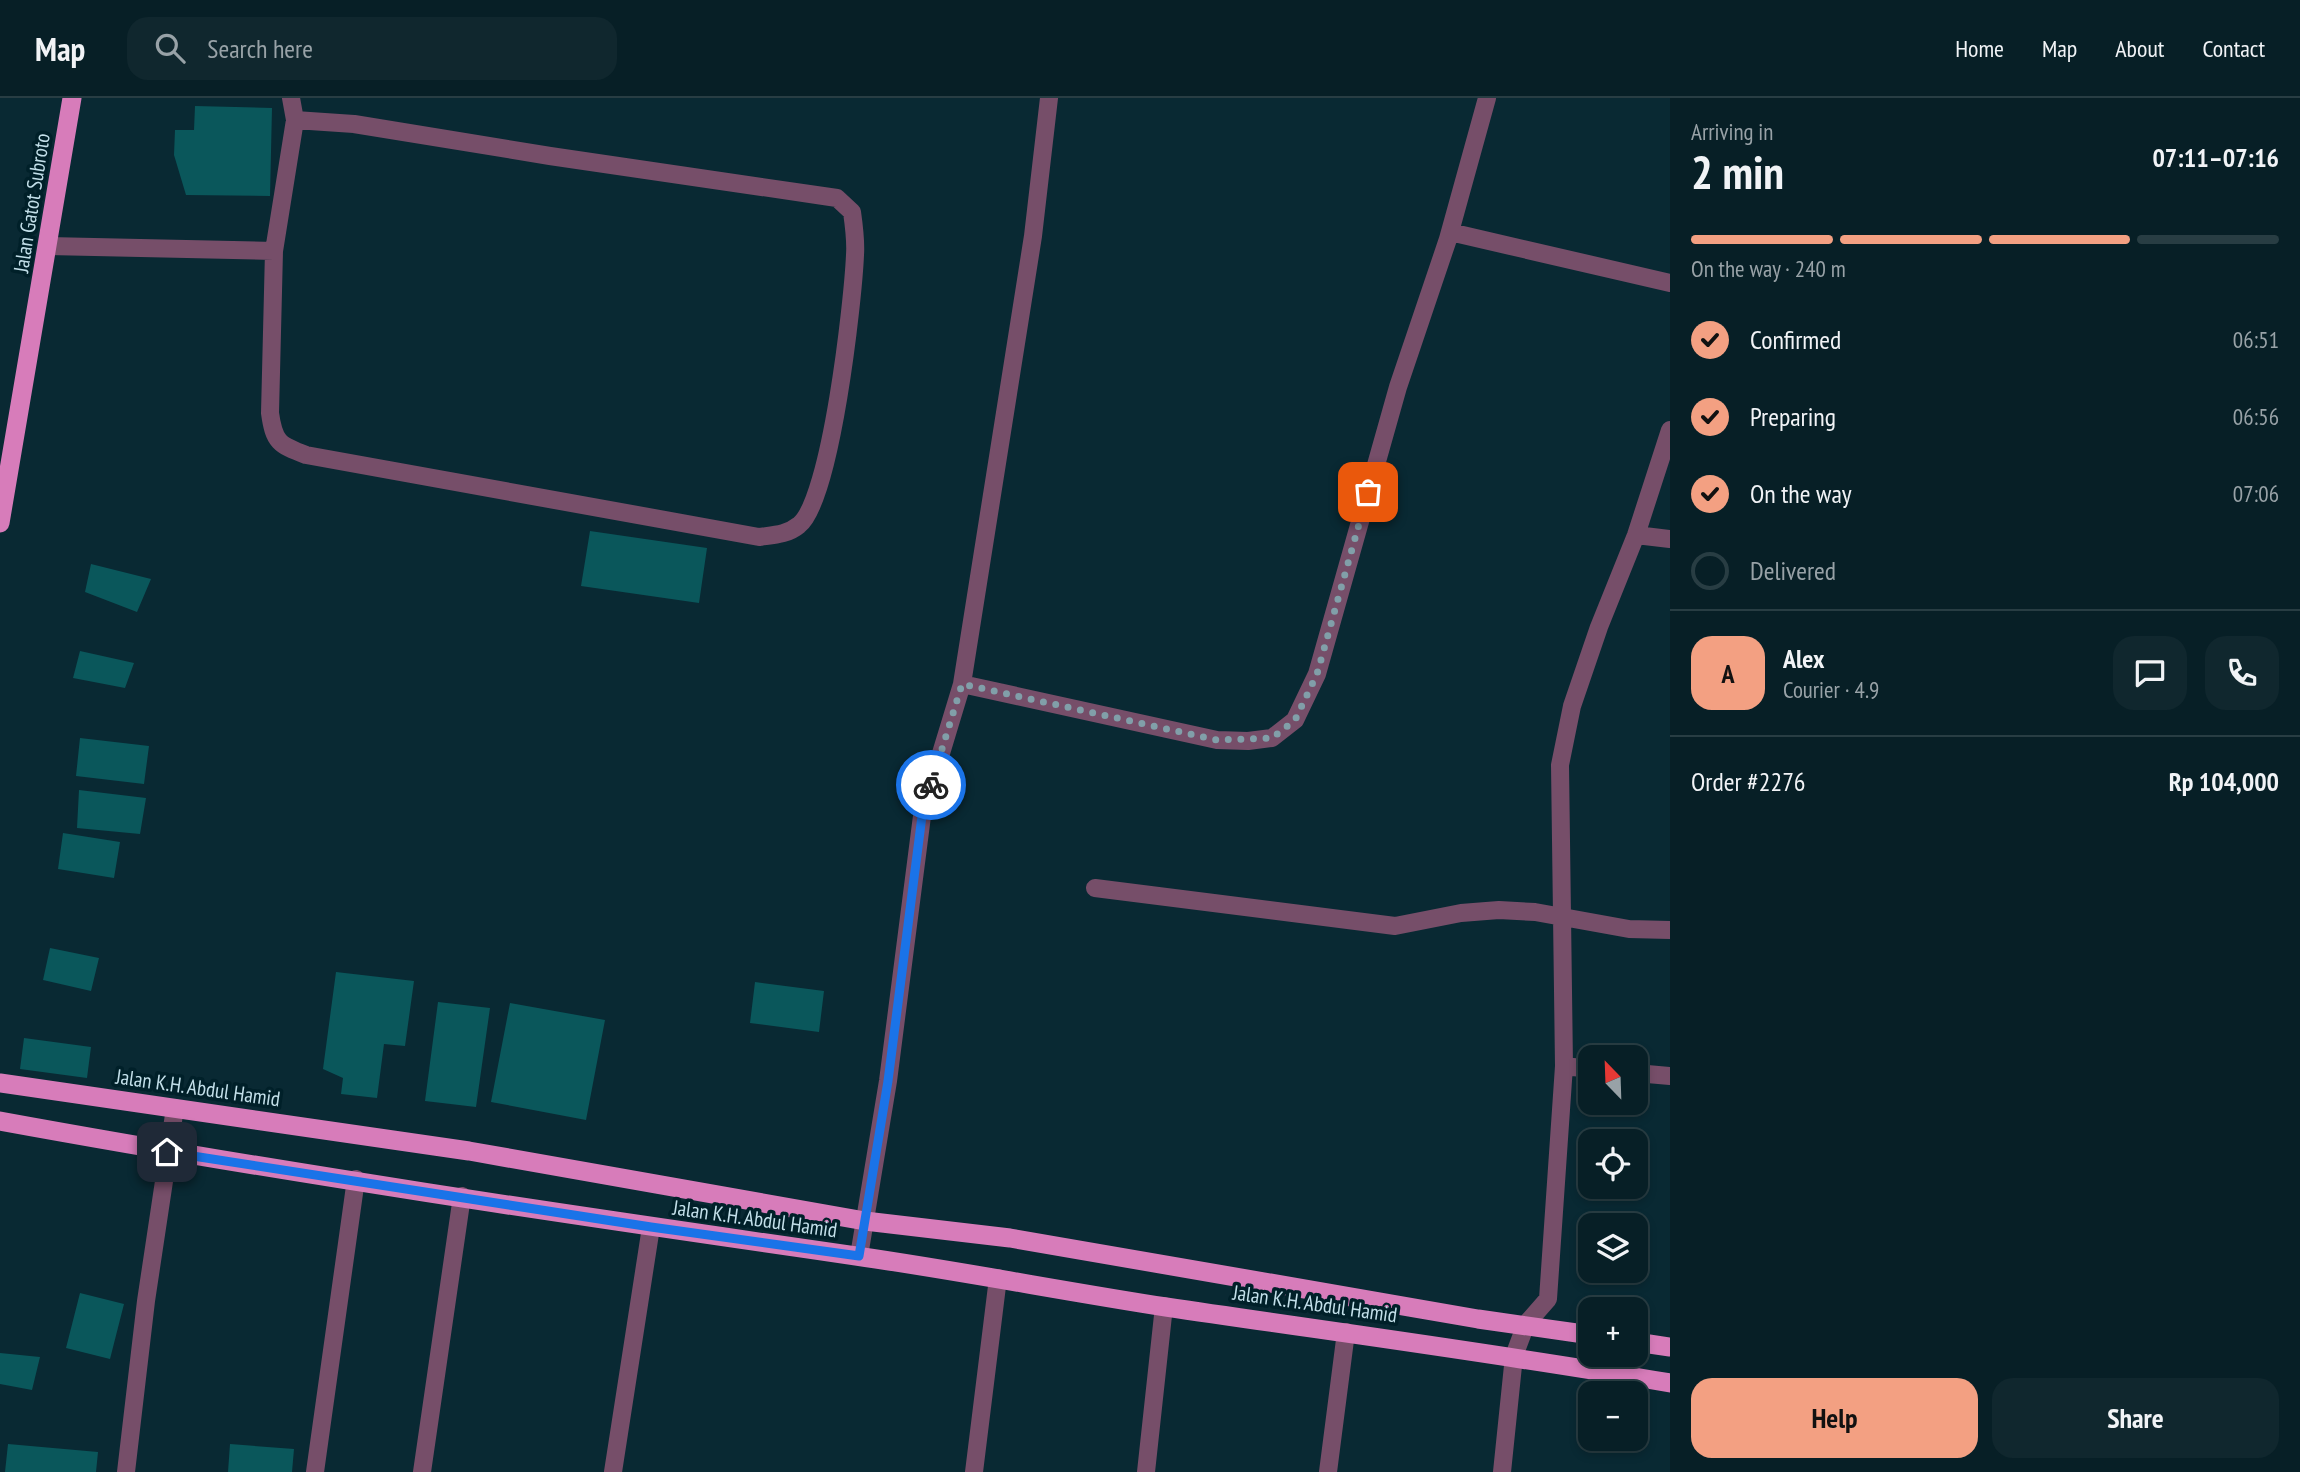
<!DOCTYPE html>
<html lang="en">
<head>
<meta charset="utf-8">
<style>
	body { margin:0; font-family:"PT Sans Narrow",sans-serif; background:#10272e; color:#f1f3f6; height:100vh; display:flex; flex-direction:column; font-size:26px; white-space:nowrap }
	* { box-sizing:border-box; margin:0 }
	p { font-size:23px; color:#98a2a7 }
	.icon { flex:none; width:38px; height:38px; fill:none; stroke:currentColor; stroke-width:2; stroke-linecap:round; stroke-linejoin:round }
	.map { position:relative; flex:1; overflow:hidden }
	.side { display:flex; flex-direction:column; background:#071f26; width:630px }
	.side>* { flex:none }
	.needle { width:46px; rotate:337deg }
	.buttons { position:absolute; left:1578px; top:947px; display:grid; gap:14px }
	.buttons a { display:grid; place-items:center; width:70px; height:70px; border-radius:14px; background:#071f26; box-shadow:0 4px 10px #0003,0 0 0 2px #283d43; font-size:35px }
	.pin { position:absolute; display:grid; place-items:center; width:60px; height:60px; color:#fff; margin:-30px; border-radius:14px; box-shadow:0 4px 10px #0006 }
	.courier { position:absolute; display:grid; place-items:center; width:70px; height:70px; margin:-35px; border:5px solid #1a73e8; border-radius:50%; background:#fff; color:#222; box-shadow:0 2px 9px #0007 }
	.overview em { font-style:normal; font-weight:800 }
	.overview div { display:flex; flex-direction:column-reverse }
	.overview { display:flex; align-items:center; justify-content:space-between; height:119px; padding:0 21px }
	h1 { font-size:46px; font-weight:800; line-height:52px }
	.bar { display:grid; grid-template-columns:repeat(4,1fr); gap:10px 7px; align-content:center; height:84px; padding:0 21px }
	.bar i { height:9px; border-radius:5px; background:#283d43 }
	.bar .selected { background:#f3a082 }
	.bar p { grid-column:span 4 }
	.line { display:flex; align-items:center; gap:18px; padding:0 21px; border-top:2px solid #283d43 }
	.line div { flex:1 }
	.round { display:grid; place-items:center; flex:none; width:74px; height:74px; border-radius:21px; background:#10272e }
	ol { padding:0 21px; list-style:none }
	li { display:flex; align-items:center; gap:21px; height:77px }
	li p { margin-inline-start:auto }
	li .icon { padding:7px; border-radius:50%; background:#f3a082; color:#111; stroke-width:4 }
	li:last-child { color:#98a2a7 }
	li i { width:38px; height:38px; border:4px solid #283d43; border-radius:50% }
	.primary-button { display:flex; gap:14px; margin-top:auto; padding:14px 21px }
	.primary-button a { flex:1; height:80px; border-radius:21px; background:#f3a082; color:#111; font-size:28px; font-weight:800; line-height:80px; text-align:center }
	.primary-button a+a { background:#10272e; color:#f1f3f6 }
	header { display:flex; align-items:center; gap:42px; box-sizing:border-box; height:98px; padding:0 35px; background:#071f26; border-bottom:2px solid #283d43 }
	header strong { font-size:33px }
	nav { display:flex; gap:38px; margin-inline-start:auto; font-size:24px }
	.search { width:490px; height:63px; background:#10272e; display:flex; align-items:center; gap:18px; box-sizing:border-box; padding:0 24px; border-radius:21px; color:#98a2a7; font-size:26px }
	main { display:flex; flex:1; min-height:0 }
	.map>svg:first-child { display:block }
	.building { fill:#0a575b }
	.lines { fill:none; stroke-linecap:round; stroke-linejoin:round }
	.minor { stroke:#764e69; stroke-width:18 }
	.trunk { stroke:#d77cba; stroke-width:19 }
	.done { stroke:#819fa9; stroke-width:7; stroke-dasharray:0 12.6 }
	.route { stroke:#1a73e8; stroke-width:9 }
	.labels { text-anchor:middle; stroke-width:7; stroke-linejoin:round; paint-order:stroke }
	.street-label { font-size:21px; fill:#c2dfe9; stroke:#002029 }
</style>
</head>
<body>
<header>
<strong>Map</strong>
<div class="search"><svg class="icon" aria-label="search" viewBox="0 0 24 24"><circle cx="10" cy="10" r="6"/><path d="M15 15l6 6"/></svg>Search here</div>
<nav><a>Home</a><a>Map</a><a>About</a><a>Contact</a></nav>
</header>
<main>
<div class="map">
<svg width="1670" height="1374" viewBox="0 0 1670 1374">
	<rect width="100%" height="100%" fill="#092933"/>
	<path class="building" d="M195 8 272 10 270 98 186 97 174 57 175 32H194Z
		M590 433 707 450 699 505 581 488Z
		M91 466 151 481 137 514 85 494Z
		M80 553 134 565 125 590 73 580Z
		M80 640 149 648 144 686 76 678Z
		M79 692 146 700 140 736 77 730Z
		M63 735 120 744 114 780 58 771Z
		M50 850 99 860 91 893 43 882Z
		M336 874 414 883 405 948 384 946 377 1000 341 996 343 980 323 971Z
		M755 884 824 893 819 934 750 925Z
		M438 904 490 910 476 1009 425 1003Z
		M510 905 605 922 586 1022 491 1004Z
		M24 940 91 949 87 980 20 971Z
		M80 1195 124 1206 110 1261 66 1250Z
		M0 1255 40 1259 32 1292 0 1286Z
		M8 1346 98 1354 96 1374H5Z
		M230 1346 294 1351 292 1374H228Z"/>
	<g class="lines">
		<path class="minor" d="M291 0 295 22
			M1450 134 1670 185
			M48 148 274 153 295 22 354 26 550 58 837 100 852 114C854 128 856 143 855 157 853 203 831 402 799 427 787 437 773 437 759 439L306 357C279 347 274 344 270 315L274 153
			M1636 437 1670 441
			M962 586 1217 642 1248 643 1272 640 1295 622 1317 576 1398 289 1448 141 1487 0
			M1095 790 1395 828 1461 815 1499 812 1535 814 1629 831 1670 832
			M1564 968 1591 971
			M1636 975 1670 978
			M859 1158 888 983 922 718 962 586 1033 138 1049 0
			M126 1374 146 1203 175 1010
			M315 1374 356 1081
			M422 1374 462 1098
			M613 1374 651 1129
			M974 1374 998 1180
			M1146 1374 1164 1208
			M1328 1374 1346 1234
			M1502 1374 1514 1258 1526 1226 1548 1201 1564 968 1560 667 1572 608 1599 529 1636 437 1670 332"/>
		<path class="trunk" d="M0 425 72 0
			M0 985 469 1053 865 1123 1010 1140 1478 1221 1591 1237
			M0 1023C284 1075 570 1117 856 1158 960 1173 1063 1193 1166 1209 1334 1234 1502 1256 1670 1285
			M1636 1244 1670 1249"/>
	</g>
	<g class="lines">
		<path class="done" d="M931 687 962 586 1217 642 1272 640 1295 622 1317 576 1368 394"/>
		<path class="route" d="M167 1054 651 1129 859 1158 888 983 922 718 931 687"/>
	</g>
	<g class="labels">
		<g class="street-label">
			<text transform="translate(32 105) rotate(-81)" y="7">Jalan Gatot Subroto</text>
			<text transform="translate(198 990) rotate(8)" y="7">Jalan K.H. Abdul Hamid</text>
			<text transform="translate(755 1121) rotate(8)" y="7">Jalan K.H. Abdul Hamid</text>
			<text transform="translate(1315 1206) rotate(8)" y="7">Jalan K.H. Abdul Hamid</text>
		</g>
	</g>
</svg>
<div class="buttons">
<a><svg class="needle" viewBox="-14 -14 28 28"><path d="M0-13l5 13h-10z" fill="#e53935"/><path d="M0 13l5-13h-10z" fill="#98a2a7"/></svg></a>
<a><svg class="icon" aria-label="locate" viewBox="0 0 24 24"><circle cx="12" cy="12" r="6"/><path d="M12 2v4M12 18v4M2 12h4M18 12h4"/></svg></a>
<a><svg class="icon" aria-label="layers" viewBox="0 0 24 24"><path d="M12 4l9 5-9 5-9-5zM3 14l9 5 9-5"/></svg></a>
<a>+</a>
<a>−</a>
</div>
<div class="pin" style="left:1368px;top:394px;background:#ea580c"><svg class="icon" aria-label="bag" viewBox="0 0 24 24"><path d="M5 8h14l-1 12H6zM9 8a3 3 0 0 1 6 0"/></svg></div>
<div class="pin" style="left:167px;top:1054px;background:#1f2937"><svg class="icon" aria-label="home" viewBox="0 0 24 24"><path d="M3 11l9-7 9 7M6 9v11h12V9"/></svg></div>
<div class="courier" style="left:931px;top:687px"><svg class="icon" aria-label="bike" viewBox="0 0 24 24"><circle cx="6" cy="16" r="4"/><circle cx="18" cy="16" r="4"/><path d="M6 16l4-8h5l3 8M10 8l3 8H6M13 5h3"/></svg></div>
</div>
<section class="side">
<div class="overview"><div><h1>2 min</h1><p>Arriving in</p></div><em>07:11–07:16</em></div>
<div class="bar"><i class="selected"></i><i class="selected"></i><i class="selected"></i><i></i><p>On the way · 240 m</p></div>
<ol>
<li><svg class="icon" aria-label="check" viewBox="0 0 24 24"><path d="M5 12l5 5 9-10"/></svg>Confirmed<p>06:51</p></li>
<li><svg class="icon" aria-label="check" viewBox="0 0 24 24"><path d="M5 12l5 5 9-10"/></svg>Preparing<p>06:56</p></li>
<li><svg class="icon" aria-label="check" viewBox="0 0 24 24"><path d="M5 12l5 5 9-10"/></svg>On the way<p>07:06</p></li>
<li><i></i>Delivered</li>
</ol>
<div class="line" style="height:126px"><b class="round" style="background:#f3a082;color:#111">A</b><div><b>Alex</b><p>Courier · 4.9</p></div><a class="round"><svg class="icon" aria-label="chat" viewBox="0 0 24 24"><path d="M4 5h16v11H9l-5 4z"/></svg></a><a class="round"><svg class="icon" aria-label="phone" viewBox="0 0 24 24"><path d="M5 4h4l2 5-3 2q2 4 5 5l2-3 5 2v4C11 20 4 13 5 4z"/></svg></a></div>
<div class="line" style="height:91px"><div>Order #2276</div><b>Rp 104,000</b></div>
<div class="primary-button"><a>Help</a><a>Share</a></div>
</section>
</main>
</body>
</html>
